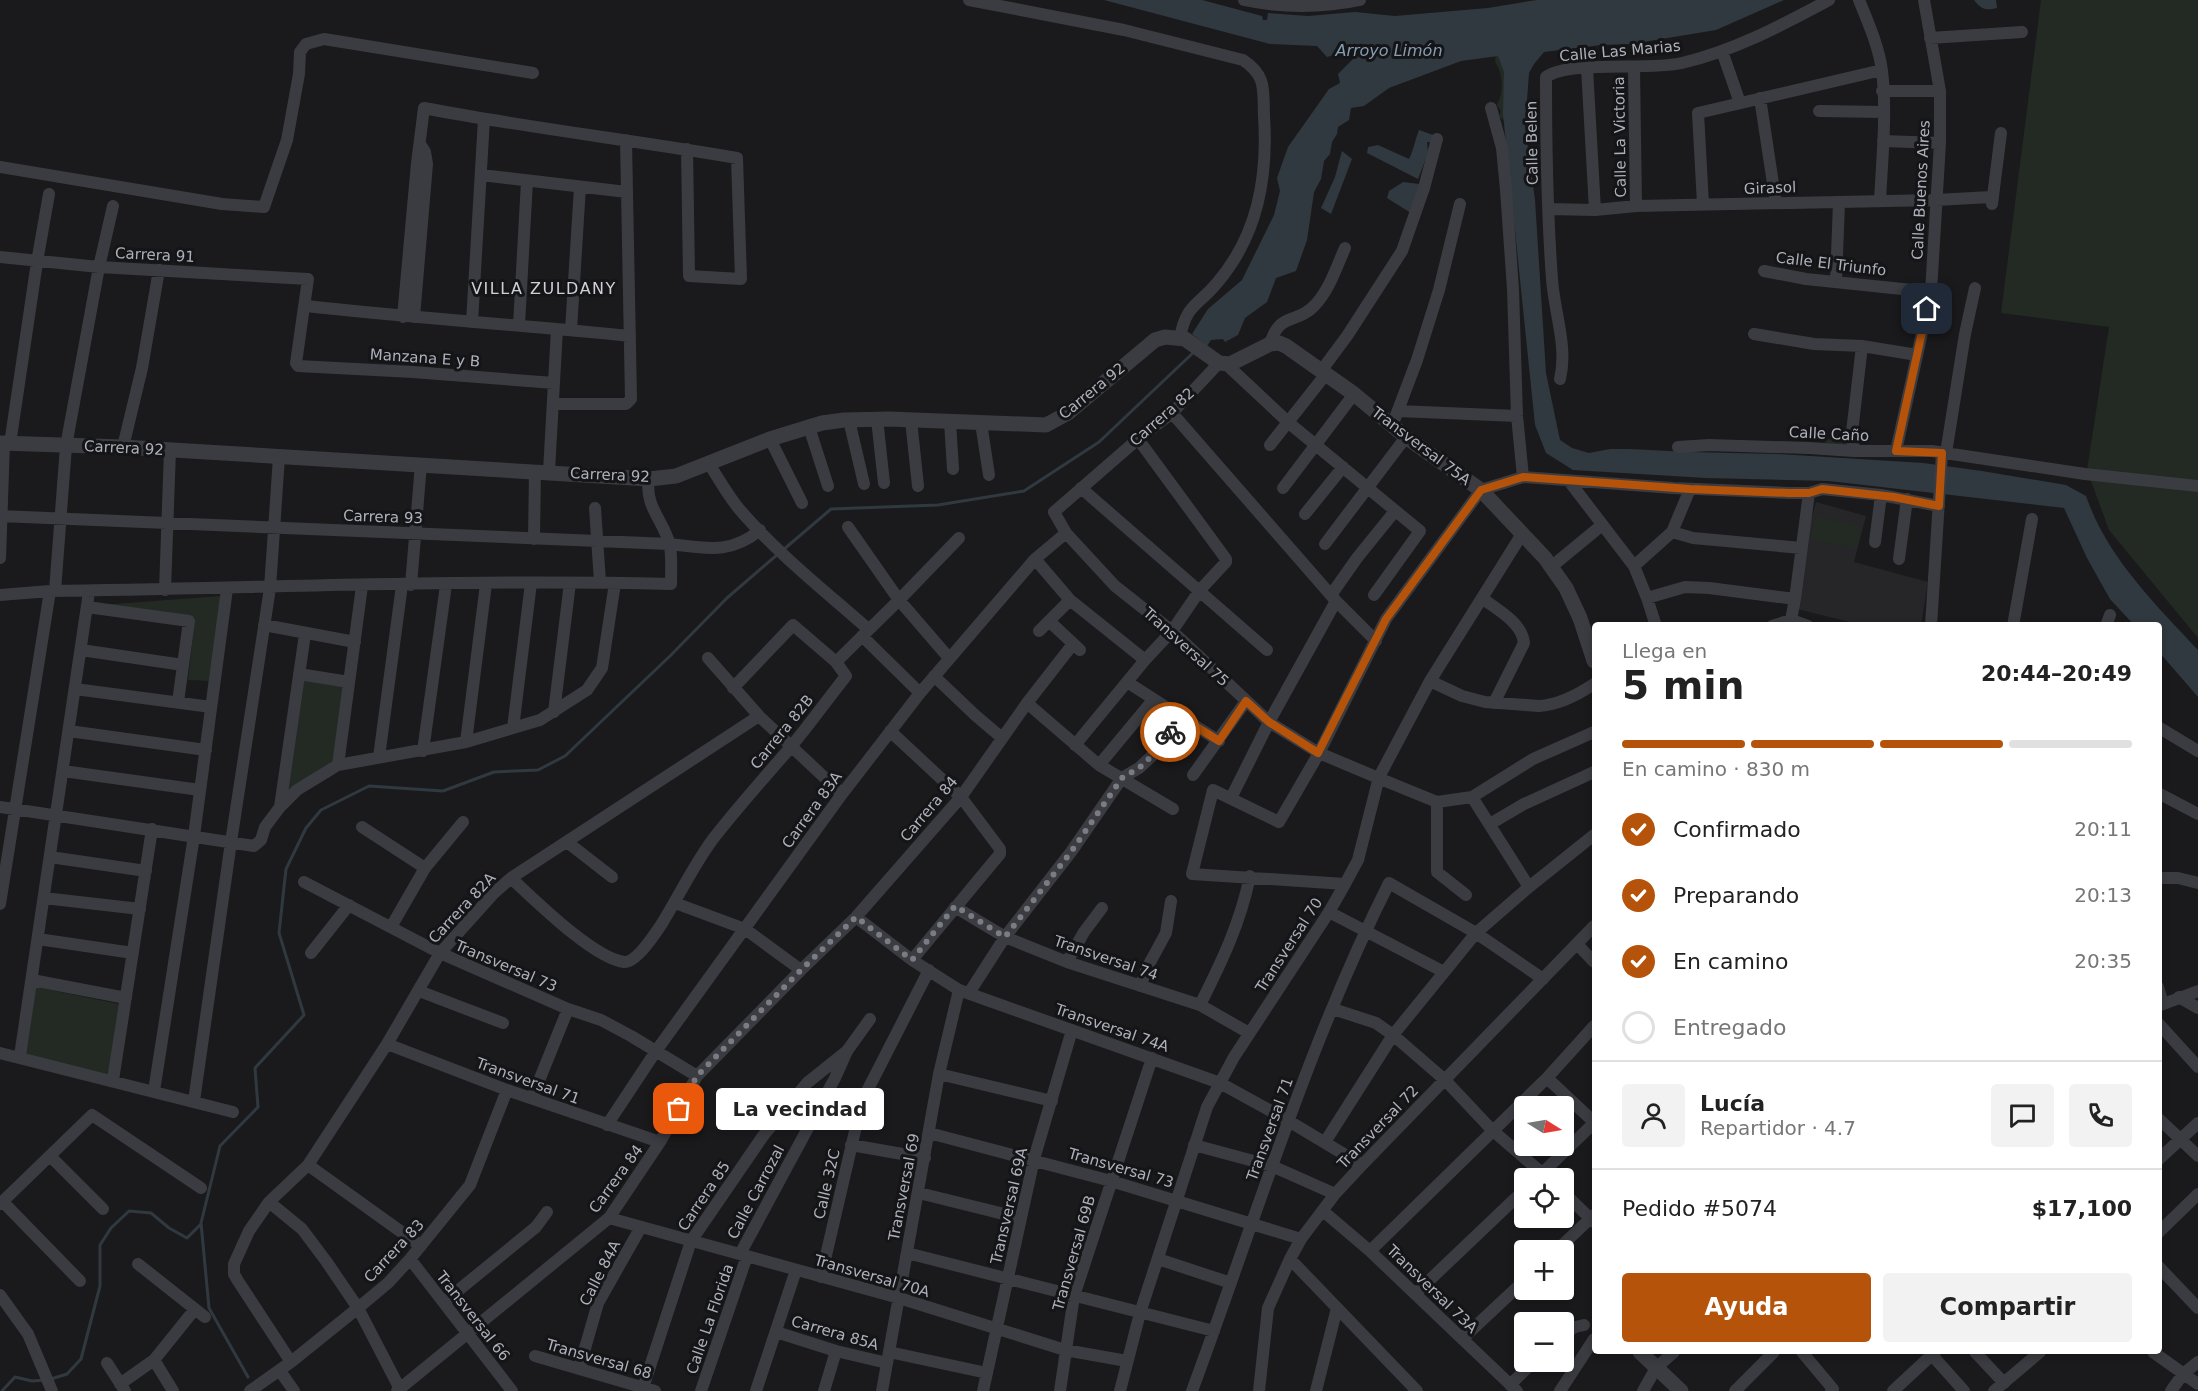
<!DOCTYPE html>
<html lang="es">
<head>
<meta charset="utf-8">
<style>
	body { margin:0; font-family:"DejaVu Sans",sans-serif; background:#f2f2f2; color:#222; height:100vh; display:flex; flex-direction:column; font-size:22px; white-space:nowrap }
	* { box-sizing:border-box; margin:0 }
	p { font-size:20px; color:#767676 }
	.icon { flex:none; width:33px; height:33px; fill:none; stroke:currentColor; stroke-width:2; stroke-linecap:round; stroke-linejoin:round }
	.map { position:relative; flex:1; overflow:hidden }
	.sheet { position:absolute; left:1592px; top:622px; width:570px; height:732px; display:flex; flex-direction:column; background:#fff; border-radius:6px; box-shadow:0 3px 9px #0003 }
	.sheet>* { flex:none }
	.needle { width:39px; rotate:101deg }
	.controls { position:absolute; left:1514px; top:1096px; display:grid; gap:12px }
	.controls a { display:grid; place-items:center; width:60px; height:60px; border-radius:6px; background:#fff; box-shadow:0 3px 9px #0003; font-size:30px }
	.pin { position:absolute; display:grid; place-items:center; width:51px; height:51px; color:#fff; margin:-26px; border-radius:12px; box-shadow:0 3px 9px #0006 }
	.courier { position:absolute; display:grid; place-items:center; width:60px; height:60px; margin:-30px; border:4px solid #b45309; border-radius:50%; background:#fff; color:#222; box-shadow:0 2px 8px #0007 }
	.bubble { position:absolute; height:42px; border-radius:6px; background:#fff; box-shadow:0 3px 9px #0003; font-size:20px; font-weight:800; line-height:42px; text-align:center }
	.overview em { font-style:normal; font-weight:800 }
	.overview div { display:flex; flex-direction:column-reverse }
	.overview { display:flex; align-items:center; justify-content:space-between; height:102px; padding:0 30px }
	h1 { font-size:39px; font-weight:800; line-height:45px }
	.bar { display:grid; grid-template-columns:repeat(4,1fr); gap:9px 6px; align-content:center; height:72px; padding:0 30px }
	.bar i { height:8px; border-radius:4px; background:#e0e0e0 }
	.bar .active { background:#b45309 }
	.bar p { grid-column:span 4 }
	.line { display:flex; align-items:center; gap:15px; padding:0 30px; border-top:2px solid #e0e0e0 }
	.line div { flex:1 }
	.round { display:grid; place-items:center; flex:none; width:63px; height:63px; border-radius:6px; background:#f2f2f2 }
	ol { padding:0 30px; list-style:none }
	li { display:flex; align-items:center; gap:18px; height:66px }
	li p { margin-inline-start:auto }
	li .icon { padding:6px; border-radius:50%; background:#b45309; color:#fff; stroke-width:4 }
	li:last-child { color:#767676 }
	li i { width:33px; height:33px; border:3px solid #e0e0e0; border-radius:50% }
	.primary-button { display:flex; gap:12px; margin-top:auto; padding:12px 30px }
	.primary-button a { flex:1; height:69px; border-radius:6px; background:#b45309; color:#fff; font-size:24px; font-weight:800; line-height:69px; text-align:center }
	.primary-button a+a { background:#f2f2f2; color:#222 }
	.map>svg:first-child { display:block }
	.built { fill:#262629 }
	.green { fill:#222a23 }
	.water { fill:#303940 }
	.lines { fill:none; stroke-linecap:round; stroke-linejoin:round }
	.stream { stroke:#303940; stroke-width:3 }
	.minor { stroke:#3b3c41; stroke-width:12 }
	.tertiary { stroke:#3b3c41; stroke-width:15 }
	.done { stroke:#7a7c83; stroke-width:6; stroke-dasharray:0 10.8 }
	.route { stroke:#b45309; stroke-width:8 }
	.labels { text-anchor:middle; stroke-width:6; stroke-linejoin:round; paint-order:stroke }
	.street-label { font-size:15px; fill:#adb1bb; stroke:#151517 }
	.water-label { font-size:16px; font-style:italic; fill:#869eb4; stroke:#151517 }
	.neighbourhood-label { font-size:16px; letter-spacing:1.5px; fill:#ced0d7; stroke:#151517 }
</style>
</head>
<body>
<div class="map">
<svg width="2198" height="1391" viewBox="0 0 2198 1391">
	<rect width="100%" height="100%" fill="#1a1a1c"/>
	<path class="built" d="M1816 502 1866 516 1854 562 1928 582 1921 625H1862L1797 609 1807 536Z"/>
	<path class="green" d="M2041 0H2198V638L2109 530 2087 470 2109 327 2001 313Z
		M1496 54 1504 58 1507 64V122L1499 117 1501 111 1497 105C1504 92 1503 73 1495 62Z
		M1851 435 1850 447 1828 445 1825 442V440Z
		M1816 516 1862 527 1857 549 1810 538Z
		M221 596 210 681 188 680 195 618 101 605Z
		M303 680 346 685 335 763 285 798Z
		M36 987 119 1004 109 1076 26 1054Z"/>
	<path class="water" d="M1104 0H1202L1262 16 1263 20H1267L1268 13 1308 16 1355 12 1395 16 1488 8 1537 0H1784L1716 30 1631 44 1601 45 1544 52 1534 64 1529 73 1525 127 1535 200 1546 373 1560 440 1572 448 1589 453 1610 449H1630L1688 452 1776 454 1923 463 1982 471 2066 485 2086 496C2107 557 2155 604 2198 650V697L2159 652 2158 626 2134 625 2110 599 2087 558 2064 508 1829 481 1706 478 1573 470 1546 453 1535 425 1503 114 1504 72 1498 56 1461 61 1389 88 1364 106 1351 108 1349 120 1338 127 1337 134 1332 142 1330 154 1324 161 1321 179 1314 192 1307 240 1296 271 1276 278 1267 302 1245 318 1238 335 1225 342 1223 339 1211 340 1207 346 1192 334 1208 309 1242 280 1274 215 1280 191 1277 178 1288 147 1329 89 1340 83 1338 74 1354 58 1344 52 1327 57 1317 46 1270 44Z
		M1974 0H1996L1997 8C1985 11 1981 9 1974 0Z
		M1419 130 1433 135 1431 142H1427L1428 153 1418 179 1367 153 1368 147 1378 145 1409 159C1414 149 1415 140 1419 130Z
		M1342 151 1352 159 1331 214 1321 208 1335 177Z
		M1403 182 1419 184 1421 188 1411 213 1387 198 1389 191Z"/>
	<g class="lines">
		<path class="stream" d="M783 550 831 509 938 505 1024 491 1099 442 1195 351
			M248 1377 209 1308 201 1223 220 1146 258 1107 255 1068 304 1015 279 933 286 869 306 828 321 810 369 786 443 791 494 772 538 770 565 756 670 656 727 598 778 554
			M51 1379 67 1374 81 1359 100 1286V1245L111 1228 129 1211 151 1213 169 1228 187 1238 201 1224
			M2 1391 15 1377 32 1381 45 1380"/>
		<path class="minor" d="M969 0 1124 30 1243 60C1267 76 1263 90 1264 116 1268 177 1258 235 1217 283 1198 306 1186 304 1180 338
			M1244 0C1281 8 1323 8 1360 0
			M1859 0C1868 22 1879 47 1882 71 1887 111 1882 160 1880 201
			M1930 38 2022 32
			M1722 51 1740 103
			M1634 67 1636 206
			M1587 68 1595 210
			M1882 91H1940
			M1760 98 1776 203
			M1491 108 1502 148 1506 190 1513 289 1517 416 1523 477
			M1819 111 1883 112
			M1883 141 1940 143
			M0 167 222 204 264 207 287 140 299 74 300 52 306 44 324 39 533 73
			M481 175 627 192
			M1703 204 1698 113 1882 70
			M1992 204 2001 133
			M1549 209 1595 210 1636 206 1936 200 1991 197
			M0 257 99 267 308 279 296 363 298 366 413 372 554 383
			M1764 271 1806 279 1931 292
			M1836 282 1839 202
			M306 306C414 318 522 325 630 336
			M403 317 417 163 424 108C528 128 633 140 737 158L741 279 689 276 687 149
			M414 317 427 164 425 152 420 144
			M472 322 484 119
			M519 325 527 181
			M571 330 580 187
			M1754 334 1814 344 1862 346 1917 355
			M1270 344C1280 311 1296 325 1314 306 1329 291 1336 268 1345 248
			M1219 363 1172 413 1138 439 1054 512 1066 533 1115 586 1172 631 1269 722 1319 753 1388 782 1437 802 1472 797 1533 759 1594 732
			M1226 364 1289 423 1420 531 1374 595
			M1321 371 1347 336 1402 251 1424 188 1437 139
			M1560 379C1568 347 1554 311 1552 279 1547 212 1546 144 1546 77 1570 60 1648 71 1682 63 1734 51 1782 25 1829 0
			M553 404H626L631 399 626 140
			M1398 411 1517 416
			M1172 413 1336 601 1376 641
			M877 419 884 483
			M849 420 864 484
			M911 420 918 486
			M950 422 953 469
			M981 423 989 475
			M1392 426 1417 360 1439 290 1460 204
			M809 427 828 486
			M770 439 802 503
			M10 444 37 262 49 194
			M1270 445 1326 374
			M123 447 142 368 159 270
			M1678 447 1709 445 1809 448 1854 451H1932L2085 474 2198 486
			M1854 451 1852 432 1862 346
			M1896 451 1931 292 1940 143V91L1924 0
			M1946 453 1965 334 1975 288
			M709 464C719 479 728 496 740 510 778 554 825 591 868 629
			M549 471 557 329
			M1569 481 1634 566 1647 598 1656 626
			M1081 488 1267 650
			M1283 488 1354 394
			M595 508 600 582
			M1305 514 1343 467
			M0 516 669 544C706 548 730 555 760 530
			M848 527 899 600 949 658
			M1672 532 1693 538 1801 548
			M534 539 535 471
			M1875 542 1881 495
			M1325 544 1406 437
			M0 558 4 443
			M1035 559 1070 600 1145 660
			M1899 559 1907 499
			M1634 566 1672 532 1690 489
			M1551 567 1602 525
			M411 585 421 464
			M165 590 170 450
			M55 591 66 446 99 267 113 206
			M0 595 50 591C257 588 464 579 671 584 671 572 672 558 670 546 665 522 644 507 649 479
			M1331 595 1357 558 1395 511
			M1482 598C1497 610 1522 622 1524 643L1494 703
			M1647 598 1685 587 1709 588 1795 599
			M87 607 189 621 178 702
			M1791 620 1795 599 1809 493
			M1049 621 1080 650
			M264 625 355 642
			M1772 626 1791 620 1808 626
			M1931 626 1942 453
			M2013 626 2032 519
			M2106 626 2110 615
			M1039 631 1070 600
			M862 636 920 693
			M81 650 183 665
			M708 658 759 716 842 794
			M836 662 899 600 959 538
			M299 674 349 682
			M934 676 975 715 1002 738
			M1430 681 1462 696 1485 702 1539 706C1559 705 1579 694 1594 684
			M1127 682 1219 741
			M75 689 211 707
			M1027 703 1099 765 1173 809
			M554 712 570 583
			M2158 727 2198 751
			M513 728 531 583
			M69 731 206 750
			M890 731 961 797 1000 849V854L994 861 912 960
			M466 742 486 584
			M1075 745 1145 660 1172 631 1200 590 1226 562V559L1138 439
			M423 751 446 585
			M379 757 402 585
			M338 765 362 586
			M1099 765 1153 700
			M63 771 200 790
			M1193 775 1246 701
			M2158 793 2198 814
			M1472 797 1529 887
			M1231 798 1269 722 1336 601
			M1437 802V872L1466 895
			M0 807 254 846 261 840 265 827 280 807 297 790 338 765 466 742 513 728 540 720 587 690 602 668 615 583
			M280 807 305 634
			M1490 824 1524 804 1594 772
			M362 827 425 868
			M567 842 612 877
			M50 857 146 871
			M511 878C535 900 593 958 624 962 636 963 655 934 661 925 679 896 693 866 713 839 737 808 764 778 790 748 809 725 827 700 846 676L836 662 793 625 733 688
			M2158 878H2178L2198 883
			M304 882 440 953 568 1009 601 1020 631 1036 697 1076
			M1345 884 1192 874 1213 790 1279 822 1319 753 1386 619 1481 490 1523 477 1673 488 1789 493H1809L1822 489 1881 495 1939 506
			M44 898 140 909
			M675 903 745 929 801 970
			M0 904 50 591
			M955 907 1005 937 1067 962 1200 1005 1249 1033
			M1329 912 1444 972
			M856 917 912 960 959 990 1220 1083 1287 1120 1362 1165
			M391 927 425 868 463 822
			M38 939 133 953
			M1577 944 1594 962
			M311 953 349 905
			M1067 962 1084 932 1102 908
			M32 980 126 998
			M1140 986 1148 966 1166 933 1171 901
			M2158 987 2163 1004
			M419 991 503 1023
			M969 993 1005 937 1071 852 1122 778 1139 768 1154 754 1179 716
			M2179 997 2198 1008
			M1200 1005C1222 961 1240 924 1250 876
			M2158 1006 2198 991
			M1333 1009 1376 1023 1393 1035 1445 1080 1492 1130 1549 1179
			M2158 1023 2198 1067
			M387 1044 507 1090 660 1142
			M0 1053 233 1112
			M20 1056 89 592
			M939 1074 1052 1101
			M1547 1078 1594 1122
			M113 1080 152 829
			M154 1091 194 836 227 589
			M532 1098 568 1009
			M194 1101 231 842 270 588 279 457
			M2158 1118 2198 1156
			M607 1125 656 1051 842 794 920 693 1035 559 1066 533
			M929 1133 1111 1181 1301 1239
			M1325 1142 1393 1035 1476 933 1529 887 1594 835
			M851 1145 925 1158
			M1194 1145 1272 1166 1335 1194
			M50 1156 103 1209
			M2158 1160 2198 1123
			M308 1165 421 1246
			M1536 1179 1594 1123
			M1563 1192 1594 1222
			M919 1193 1020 1218
			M3 1202 80 1281
			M269 1202 302 1229 326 1261 358 1308 401 1391
			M0 1204 92 1115 201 1188
			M1323 1211 1370 1251 1517 1391
			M609 1218 899 1298 1065 1350 1127 1361
			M2158 1233 2198 1194
			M1370 1251 1547 1078 1594 1026
			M1556 1251 1594 1215
			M907 1253 1214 1331
			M740 1254 835 1078 847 1051 870 1019
			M410 1259 512 1391
			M1158 1259 1231 1283
			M1290 1259 1417 1391
			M138 1264 205 1317
			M2158 1266 2198 1308
			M821 1277 862 1101 929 970
			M1415 1294 1524 1190
			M0 1295 28 1334 52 1391
			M444 1302 536 1227 547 1212
			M776 1332 836 1351 887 1363
			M1563 1334 1575 1327 1584 1325
			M1462 1339 1524 1281
			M889 1352 987 1373
			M1802 1352 1833 1389 1831 1391
			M1975 1352 2004 1383
			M2153 1352 2198 1384
			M1931 1354 1964 1391
			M535 1356 655 1391
			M154 1360 173 1391
			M291 1362 238 1281 234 1274V1264L249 1231 269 1202 308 1165 387 1044 440 953 494 893 511 878 759 716
			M107 1363 125 1391
			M579 1369 598 1303 641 1227
			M280 1371 294 1391
			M120 1384 154 1360 195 1309
			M1510 1385 1533 1362
			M250 1391 291 1362 358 1308 388 1283 410 1259 470 1185 507 1090
			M397 1391 609 1218 660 1142 697 1076 801 970 856 917 961 797 1027 703 1073 644
			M639 1391 643 1388 691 1241 763 1136 807 1083 847 1051
			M701 1391 747 1256
			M756 1391 796 1270
			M824 1391 836 1351
			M882 1391 939 1074 959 990
			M983 1391 1034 1159 1072 1030
			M1060 1391 1074 1296 1152 1058
			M1120 1391 1140 1313 1207 1107 1234 1057 1329 912 1345 884 1358 860 1379 777 1430 681 1522 534
			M1192 1391C1255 1221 1307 1046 1389 883L1476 933 1543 979
			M1259 1391 1268 1308 1290 1259 1301 1239 1335 1194 1362 1165 1594 926
			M1316 1391 1337 1308
			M1560 1391 1594 1339
			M1643 1391 1656 1368 1674 1352
			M1735 1391 1774 1352
			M1893 1391 1935 1352
			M1994 1391 2040 1352
			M2171 1391 2183 1374 2198 1362"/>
		<path class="tertiary" d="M0 443 123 447 649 479 676 476 770 439 822 423 844 420 889 419 1046 425 1068 413 1155 340 1165 337 1185 339 1219 363 1230 364 1270 344 1279 343 1286 346 1354 394 1406 437 1481 490 1545 558 1566 588 1580 618 1594 661
			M1640 1352 1681 1391"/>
	</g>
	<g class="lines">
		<path class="done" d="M679 1109 697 1076 801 970 856 917 912 960 955 906 1005 937 1071 852 1122 778 1139 768 1154 754 1170 732"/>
		<path class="route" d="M1170 732 1179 716 1219 741 1246 701 1269 722 1318 753 1386 619 1481 490 1523 477 1690 489 1789 493H1809L1822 489 1894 497 1939 506 1942 453 1896 451 1927 309"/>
	</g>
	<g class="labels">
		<g class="street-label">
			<text transform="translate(1620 51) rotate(-5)" y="5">Calle Las Marias</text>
			<text transform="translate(1620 137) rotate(-91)" y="5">Calle La Victoria</text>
			<text transform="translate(1532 143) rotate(-91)" y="5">Calle Belen</text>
			<text transform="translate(1770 188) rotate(-2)" y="5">Girasol</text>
			<text transform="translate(1921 190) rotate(-87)" y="5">Calle Buenos Aires</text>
			<text transform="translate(155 255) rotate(3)" y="5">Carrera 91</text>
			<text transform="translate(1831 264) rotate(7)" y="5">Calle El Triunfo</text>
			<text transform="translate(425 358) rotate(4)" y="5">Manzana E y B</text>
			<text transform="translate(1092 391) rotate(-39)" y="5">Carrera 92</text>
			<text transform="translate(1162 417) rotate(-41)" y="5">Carrera 82</text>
			<text transform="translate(1829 434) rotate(3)" y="5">Calle Caño</text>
			<text transform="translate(1421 446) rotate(37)" y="5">Transversal 75A</text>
			<text transform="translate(124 448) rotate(3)" y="5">Carrera 92</text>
			<text transform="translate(610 475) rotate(3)" y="5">Carrera 92</text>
			<text transform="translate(383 517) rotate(2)" y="5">Carrera 93</text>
			<text transform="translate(1186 647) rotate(42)" y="5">Transversal 75</text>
			<text transform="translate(782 732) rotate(-51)" y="5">Carrera 82B</text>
			<text transform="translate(929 809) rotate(-50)" y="5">Carrera 84</text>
			<text transform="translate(812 810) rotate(-54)" y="5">Carrera 83A</text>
			<text transform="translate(462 908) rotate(-47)" y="5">Carrera 82A</text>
			<text transform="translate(1289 945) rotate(-57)" y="5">Transversal 70</text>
			<text transform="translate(1106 958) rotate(19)" y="5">Transversal 74</text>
			<text transform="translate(506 966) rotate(23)" y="5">Transversal 73</text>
			<text transform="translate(1112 1028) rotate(19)" y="5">Transversal 74A</text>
			<text transform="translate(528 1081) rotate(20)" y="5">Transversal 71</text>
			<text transform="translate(1378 1127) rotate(-46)" y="5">Transversal 72</text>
			<text transform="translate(1270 1129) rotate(-70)" y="5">Transversal 71</text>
			<text transform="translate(1121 1168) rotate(16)" y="5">Transversal 73</text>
			<text transform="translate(616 1179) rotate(-54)" y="5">Carrera 84</text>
			<text transform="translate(827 1184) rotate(-77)" y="5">Calle 32C</text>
			<text transform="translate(904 1187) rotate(-79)" y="5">Transversal 69</text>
			<text transform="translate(756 1192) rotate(-62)" y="5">Calle Carrozal</text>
			<text transform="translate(704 1196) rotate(-56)" y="5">Carrera 85</text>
			<text transform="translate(1009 1206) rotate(-77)" y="5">Transversal 69A</text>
			<text transform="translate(394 1251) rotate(-47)" y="5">Carrera 83</text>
			<text transform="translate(1074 1253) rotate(-74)" y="5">Transversal 69B</text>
			<text transform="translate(600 1273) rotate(-63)" y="5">Calle 84A</text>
			<text transform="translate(872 1276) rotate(16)" y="5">Transversal 70A</text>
			<text transform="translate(1432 1289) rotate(44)" y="5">Transversal 73A</text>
			<text transform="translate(473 1316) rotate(52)" y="5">Transversal 66</text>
			<text transform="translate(710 1319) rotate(-71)" y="5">Calle La Florida</text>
			<text transform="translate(835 1333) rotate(16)" y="5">Carrera 85A</text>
			<text transform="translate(599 1359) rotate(16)" y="5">Transversal 68</text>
		</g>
		<g class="water-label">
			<text x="1389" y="56">Arroyo Limón</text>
		</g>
		<g class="neighbourhood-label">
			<text x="544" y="294">VILLA ZULDANY</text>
		</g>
	</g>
</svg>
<div class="controls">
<a><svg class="needle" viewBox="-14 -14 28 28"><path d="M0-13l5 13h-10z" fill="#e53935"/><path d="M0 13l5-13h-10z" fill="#767676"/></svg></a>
<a><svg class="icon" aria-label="locate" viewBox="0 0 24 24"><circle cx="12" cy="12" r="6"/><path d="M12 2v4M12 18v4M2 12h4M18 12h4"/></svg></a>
<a>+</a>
<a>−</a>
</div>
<div class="pin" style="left:679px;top:1109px;background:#ea580c"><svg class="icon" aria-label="bag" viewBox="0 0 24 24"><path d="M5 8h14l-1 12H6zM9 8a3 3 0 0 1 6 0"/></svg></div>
<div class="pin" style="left:1927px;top:309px;background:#1f2937"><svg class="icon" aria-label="home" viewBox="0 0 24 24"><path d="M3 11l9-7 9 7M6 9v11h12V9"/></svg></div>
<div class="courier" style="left:1170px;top:732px"><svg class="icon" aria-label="bike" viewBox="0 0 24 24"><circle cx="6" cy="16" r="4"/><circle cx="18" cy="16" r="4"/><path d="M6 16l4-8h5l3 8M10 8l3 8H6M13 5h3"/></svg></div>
<div class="bubble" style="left:716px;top:1088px;width:168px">La vecindad</div>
<section class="sheet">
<div class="overview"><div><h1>5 min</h1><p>Llega en</p></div><em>20:44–20:49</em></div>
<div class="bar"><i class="active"></i><i class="active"></i><i class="active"></i><i></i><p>En camino · 830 m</p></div>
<ol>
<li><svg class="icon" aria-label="check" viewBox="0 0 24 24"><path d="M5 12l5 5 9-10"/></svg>Confirmado<p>20:11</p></li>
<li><svg class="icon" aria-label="check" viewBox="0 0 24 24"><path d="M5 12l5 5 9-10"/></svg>Preparando<p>20:13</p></li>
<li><svg class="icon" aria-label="check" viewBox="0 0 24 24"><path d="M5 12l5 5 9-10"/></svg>En camino<p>20:35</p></li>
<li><i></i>Entregado</li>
</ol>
<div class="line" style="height:108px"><a class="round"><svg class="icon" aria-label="person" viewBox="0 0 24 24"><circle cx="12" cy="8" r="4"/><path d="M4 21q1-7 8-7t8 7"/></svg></a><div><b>Lucía</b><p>Repartidor · 4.7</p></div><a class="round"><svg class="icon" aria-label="chat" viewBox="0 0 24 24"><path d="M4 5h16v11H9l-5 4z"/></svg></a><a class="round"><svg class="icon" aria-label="phone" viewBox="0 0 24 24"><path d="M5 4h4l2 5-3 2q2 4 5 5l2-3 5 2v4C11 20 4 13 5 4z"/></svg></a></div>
<div class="line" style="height:78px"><div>Pedido #5074</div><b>$17,100</b></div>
<div class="primary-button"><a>Ayuda</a><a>Compartir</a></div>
</section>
</div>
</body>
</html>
